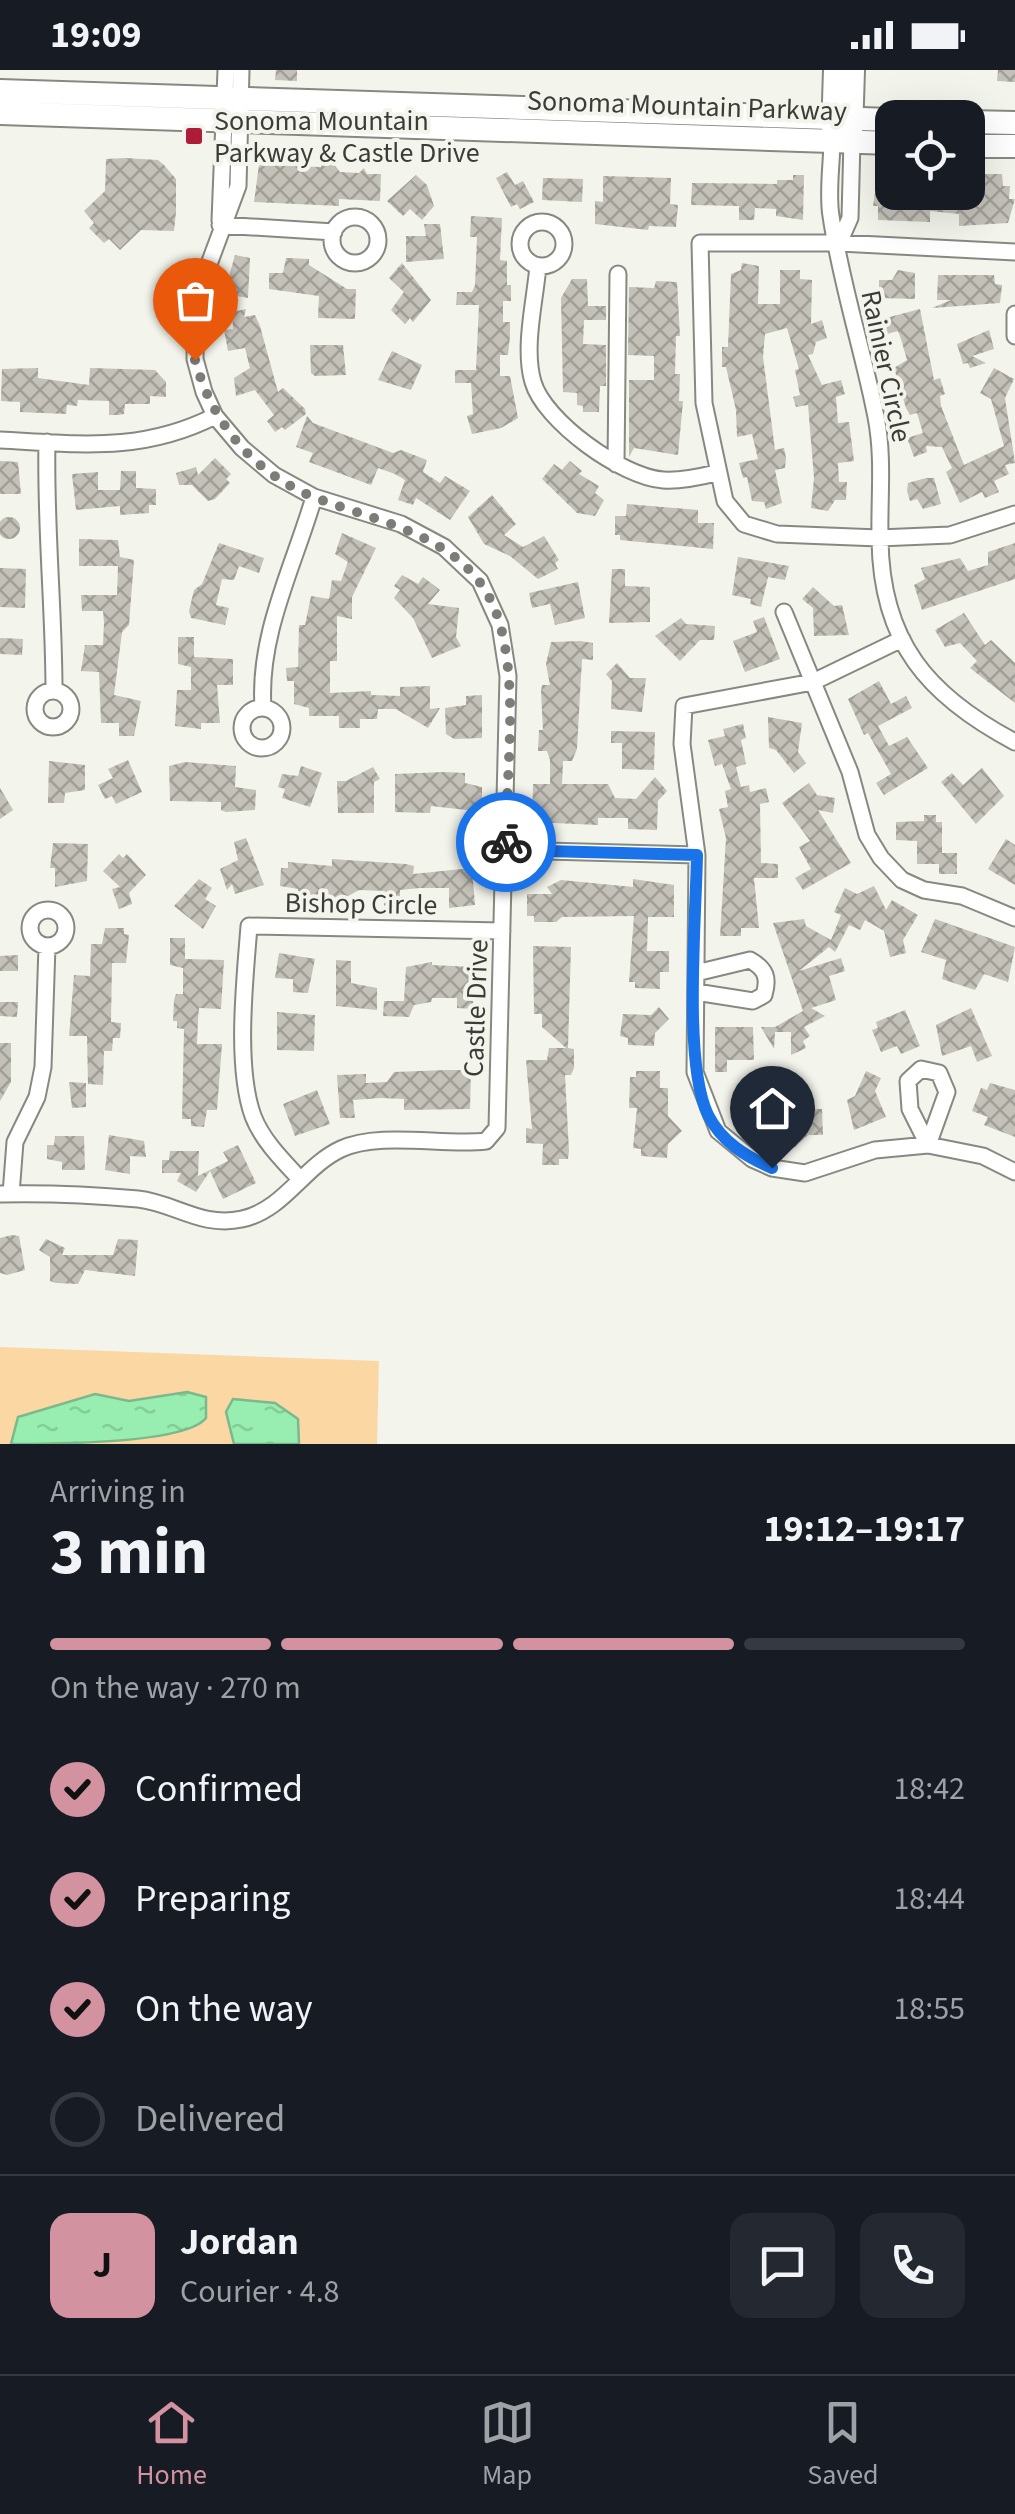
<!DOCTYPE html>
<html lang="en">
<head>
<meta charset="utf-8">
<style>
	body { margin:0; font-family:"Source Sans 3",sans-serif; background:#242831; color:#f1f3f6; height:100vh; display:flex; flex-direction:column; font-size:38px; white-space:nowrap }
	* { box-sizing:border-box; margin:0 }
	p { font-size:32px; color:#9ea1a6 }
	.icon { flex:none; width:55px; height:55px; fill:none; stroke:currentColor; stroke-width:2; stroke-linecap:round; stroke-linejoin:round }
	.map { position:relative; height:1374px; overflow:hidden }
	.drawer { display:flex; flex-direction:column; background:#171b24; flex:1 }
	.drawer>* { flex:none }
	.fabs { position:absolute; left:875px; top:30px; display:grid; gap:20px }
	.fabs a { display:grid; place-items:center; width:110px; height:110px; border-radius:20px; background:#171b24; box-shadow:0 10px 40px #0002; font-size:50px }
	.pin { position:absolute; display:grid; place-items:center; width:85px; height:85px; color:#fff; margin:-102px -42px; border-radius:50% 50% 50% 0; rotate:-45deg; box-shadow:0 0 10px #0007 }
	.pin .icon { rotate:45deg }
	.courier { position:absolute; display:grid; place-items:center; width:100px; height:100px; margin:-50px; border:8px solid #1a73e8; border-radius:50%; background:#fff; color:#222; box-shadow:0 2px 12px #0007 }
	.summary em { font-style:normal; font-weight:700 }
	.summary div { display:flex; flex-direction:column-reverse }
	.summary { display:flex; align-items:center; justify-content:space-between; height:170px; padding:0 50px }
	h1 { font-size:65px; font-weight:700; line-height:75px }
	.bar { display:grid; grid-template-columns:repeat(4,1fr); gap:15px 10px; align-content:center; height:120px; padding:0 50px }
	.bar i { height:12px; border-radius:8px; background:#363941 }
	.bar .on { background:#d392a0 }
	.bar p { grid-column:span 4 }
	.line { display:flex; align-items:center; gap:25px; padding:0 50px; border-top:2px solid #363941 }
	.line div { flex:1 }
	.round { display:grid; place-items:center; flex:none; width:105px; height:105px; border-radius:20px; background:#242831 }
	ol { padding:0 50px; list-style:none }
	li { display:flex; align-items:center; gap:30px; height:110px }
	li p { margin-inline-start:auto }
	li .icon { padding:10px; border-radius:50%; background:#d392a0; color:#111; stroke-width:4 }
	li:last-child { color:#9ea1a6 }
	li i { width:55px; height:55px; border:5px solid #363941; border-radius:50% }
	.status { display:flex; justify-content:space-between; align-items:center; height:70px; padding:0 50px; background:#171b24; direction:ltr }
	.status svg { height:28px; fill:currentColor }
	.tabs { display:flex; justify-content:space-around; align-items:center; height:140px; border-top:2px solid #363941; background:#171b24; font-size:28px; color:#9ea1a6 }
	.tabs a { display:grid; justify-items:center; gap:5px }
	.tabs .on { color:#d392a0 }
	.map>svg:first-child { display:block }
	.grass { fill:#fbd7a4 }
	.water { fill:url(#water-ripples); stroke:#7bb98c; stroke-width:2.5 }
	.building { fill:url(#building-cross-hatch) }
	.lines { fill:none; stroke-linecap:round; stroke-linejoin:round }
	.minor-casing { stroke:#878980; stroke-width:19 }
	.tertiary-casing { stroke:#878980; stroke-width:24 }
	.secondary-casing { stroke:#878980; stroke-width:26 }
	.minor { stroke:#fff; stroke-width:15 }
	.tertiary { stroke:#fff; stroke-width:20 }
	.secondary { stroke:#fff; stroke-width:22 }
	.done { stroke:#7b7d77; stroke-width:10; stroke-dasharray:0 18 }
	.route { stroke:#1a73e8; stroke-width:12 }
	.poi-dot { fill:#af1c37; stroke:#f3f5ec; stroke-width:4 }
	.labels { text-anchor:middle; stroke-width:8; stroke-linejoin:round; paint-order:stroke }
	.street-label { font-size:28px; fill:#3b3c38; stroke:#f3f5ec }
	.poi-label { font-size:28px; fill:#3b3c38; stroke:#f3f5ec; text-anchor:start }
</style>
</head>
<body>
<div class="status"><b>19:09</b><svg viewBox="0 0 49 12"><path d="M0 12V9h3v3zM5 12V6h3v6zM10 12V3h3v9zM15 12V0h3v12zM26 1h20v11H26zM47 4h2v5h-2z"/></svg></div>
<div class="map">
<svg width="1015" height="1374" viewBox="0 0 1015 1374">
	<defs>
		<pattern id="water-ripples" width="26" height="14" patternUnits="userSpaceOnUse" patternTransform="scale(2.5)"><rect width="26" height="14" fill="#97eeb0"/><path d="M2 4q2-2 4 0t4 0M15 11q2-2 4 0t4 0" fill="none" stroke="#83cd98"/></pattern>
		<pattern id="building-cross-hatch" width="8" height="8" patternUnits="userSpaceOnUse" patternTransform="scale(2.5)"><rect width="8" height="8" fill="#c3c1b8"/><path d="M0 0l8 8M0 8l8-8" fill="none" stroke="#a09e97"/></pattern>
	</defs>
	<rect width="100%" height="100%" fill="#f3f5ec"/>
	<path class="grass" d="M0 1277 379 1291 377 1374H0Z"/>
	<path class="water" d="M187 1322 206 1327V1348C186 1374 52 1374 11 1374L18 1347 95 1324 129 1331Z
		M233 1329 275 1333 298 1349 299 1374H234L226 1342Z"/>
	<path class="building" d="M276 0H297V11L275 10Z
		M998 0H1015V12L997 11Z
		M327 86 340 102 359 103 364 98 367 104H381L380 131 339 129V136L254 132 259 95 321 97V88Z
		M125 88 158 90 164 95 176 109V142L174 161 141 160 120 180 109 169 104 173 89 158 94 153 84 141 105 121 106 89Z
		M507 102 515 115 523 111 534 132 520 139 517 134 511 137 496 108Z
		M968 104H1002L1003 116H1010L1009 129H1015L1008 153 959 156V144L930 141V152L878 150V136H873L876 117H892V122H968Z
		M416 105 427 115 434 136 422 150 410 139 403 146 387 131Z
		M793 105H804L803 150 776 146V139L755 138 754 150H739V136L691 135 692 113 777 114V110H793Z
		M603 106 671 108 670 134 678 135 676 157 649 156 648 160 595 154V131L603 132Z
		M543 108 583 109 582 132 542 130Z
		M471 146 502 148 500 190 507 191V215H511V231H503V252H510V266L508 285H500V306H510L518 348 501 358 472 364 467 346 473 344 471 313H455V300H476L479 235H456L457 222H472L475 215 477 167H470Z
		M424 154H440L444 189 406 192V166H426Z
		M235 185 250 188 248 228 224 224Z
		M286 188 309 189V195L347 219H356L355 249 318 248 319 226 269 219V203H283Z
		M402 193 431 230 413 252 410 248 405 254 391 240 404 222 389 208Z
		M742 193 759 196 758 234H780V200H800V209L812 210 811 254 822 250 827 268 816 272 813 284 808 285 822 315 841 310 845 324 836 327 838 353 849 352 854 391 838 393 839 412H847L846 430H835L828 441 811 438 814 408 808 335 796 337 793 327 800 325 795 300 799 299 787 258 765 264 763 287 775 380 784 378 786 388 785 398 775 400 782 433 766 439 764 432 752 431 747 407 743 408 739 393 758 389 752 364 737 367 736 340 726 297H722V277H728L731 204 741 200Z
		M898 200 915 203V229L879 228V210H892Z
		M938 205H994L995 214 1002 215 1000 233 932 238 951 230H937Z
		M572 209H587L588 236H606V250H584L583 274 606 275V316H600L599 342H583V336L577 335V323L563 322 561 228Z
		M656 211 677 212 680 266H676L675 304H680L679 331H683L678 385 634 378 629 387V310H654V286L628 285 629 217 654 218Z
		M246 239 244 247 255 245 260 256 278 322 283 318 305 339 306 344 285 360 282 357 275 362 267 351 274 345 255 320 236 326 234 308 250 298 245 278 228 281 224 260 233 259 232 242Z
		M920 239 934 310 940 308 945 324 940 326 941 336 964 395 1004 376 991 329 980 323 994 298 1014 309 1005 328 1015 393 1005 395 1009 404 994 411 999 422 985 428 982 422 960 433 946 402 952 398 942 377 926 376 927 382 914 387 907 368 923 363 917 343 910 345 906 338 894 298 907 290 901 269 898 261 887 264 882 249Z
		M989 260 994 279 972 286 986 293 970 298 968 293 963 294 957 274Z
		M310 275H343L346 305 315 306 311 303Z
		M392 281 422 295 411 320 378 310Z
		M38 298V308L89 315 90 298 155 300 166 312V327L150 326V334H125L124 344 119 345H109V331L78 330 77 336 67 335 66 344 20 342V332L1 331 2 299Z
		M307 346 313 353 393 383 401 380 427 390 423 402 440 413 445 406 470 421 450 450 416 428 413 435 398 430 405 410 395 404 378 398 371 415 309 392 313 383 296 377Z
		M215 388 231 404 226 409 230 413 215 429 208 431 192 415H179L176 403 196 397 198 405Z
		M0 391 18 392 21 424H0Z
		M570 391 582 401 579 404 599 416 595 423 604 430 595 446 577 443 542 409 554 394 562 400Z
		M121 401H136V418L156 419V435H149V443L120 445V436L76 440 72 404 98 402V420H120Z
		M926 408H934L941 434 923 439 917 429 910 431 907 421 908 413Z
		M492 425 516 454 504 465 523 477 544 466 559 490 555 493 558 499 538 509 510 486 484 474 468 447Z
		M627 434 698 440V453H714L713 479 620 470V465H615V446H626Z
		M-2 458a11 11 0 1 1 22 0a11 11 0 1 1-22 0Z
		M342 463 376 478 352 527V549L337 546V591H330V623L371 621V625L400 626V617L430 616V639L440 638 428 658 396 639H378L377 649H360V658H339V646H309V638L294 634V611H287L286 598 298 597 299 555H305L311 526 329 529 332 510 341 511 348 492 335 484Z
		M79 469 118 470 120 487 134 490 129 555 122 562 114 625 141 631 134 666H119V653H101L99 602 81 601 85 575H103L104 553 103 541H82L81 525H117L118 496H79Z
		M219 473 264 488 259 503 239 496 234 510 222 509 216 535 229 538 225 555 191 548 189 541 194 520 202 514Z
		M1015 473V509L922 540 914 515 925 509 921 498 960 488 968 501 988 495V482Z
		M738 487 789 496 785 510 768 507 761 537 750 534 751 529 732 525Z
		M0 498 26 499 25 538 0 537Z
		M612 499H625V516L650 517V552L609 553Z
		M402 505 418 514 423 507 440 520 428 534 459 538 456 567 461 576 432 588 413 548 394 528 400 520 394 516Z
		M578 512 585 548 555 555 550 534 532 538 529 523Z
		M813 517 834 536 842 535 849 565 814 566 813 538 802 529Z
		M964 543 985 575 991 570 1015 593V633L970 598 977 591 960 573 945 577 935 560Z
		M764 547 780 589 745 602 733 571 757 562 753 551Z
		M681 548 686 554 715 556 714 570H700L680 591 655 566Z
		M178 567H194V587L233 589V615H217L220 653H201V659L175 656 177 620H191V597L178 594Z
		M0 568 23 569 22 585 0 584Z
		M580 571 593 573V590L582 589 577 679 572 691H563L562 714H608L615 728 636 729 655 707 667 721 658 731 657 760 628 759V748H598V755L532 752 533 714H550V690L547 681H538L539 660H543L541 622 542 615H550L546 594 551 572Z
		M617 593 630 608H646L642 642 611 639 612 611 606 604Z
		M879 611 891 634 906 626 912 638 878 656 889 676 907 667 928 698 884 725 876 713 891 704 868 663 864 665 848 629Z
		M482 625V668L454 669 446 664 445 638 466 635V626Z
		M768 647 802 653 798 682 806 693 794 703 776 680 769 678Z
		M743 654 746 668 741 670 746 694 736 697 741 717 749 715 750 722 766 718 769 732 760 734 761 793 778 794V808H754L759 858H741V866H720L726 768 719 739 728 737 725 721 731 719 722 694 715 696 708 670 725 666 723 659Z
		M611 661 655 662 654 700 622 699V673H611Z
		M128 690 142 722 116 734 112 726 105 729 98 715 113 708 108 699Z
		M49 691 85 695V720L65 723 64 733H48Z
		M185 692 236 696 235 717 256 720 255 740 226 742 221 740V732L170 731 169 696Z
		M301 696 322 703 310 737 282 728 285 719 278 717 282 704 298 706Z
		M373 697 380 709 374 712V743H338L337 711H346Z
		M982 698 1004 726 976 754 941 712 952 703 963 715Z
		M444 702 465 703V713L482 717V736L475 735V741L431 736 430 743 395 742V704Z
		M809 713 817 725 835 728 833 743 818 740 851 793 803 820 795 808 811 799 799 777 810 771 782 733Z
		M0 718 13 740 0 749Z
		M924 745H936V752H942V783H957V804H939V794H917V771L896 770V752L924 751Z
		M246 768 264 815 235 824 232 814 227 820 220 799 238 790 234 772Z
		M1006 769 1015 775V815L988 799Z
		M53 773 88 774 87 811 55 817V798H50Z
		M119 784 123 788 127 784 146 805 129 823 132 834 119 839 112 819 120 817 103 801Z
		M332 789 406 794 414 796 413 804 472 798 475 835 449 838V818H420L400 820V838L384 837V821L359 820 332 835 330 831 298 830V819L280 816 281 798H288V792L332 796Z
		M199 809 212 818 205 829 216 836 203 859 174 836Z
		M633 809 674 815V847H648L647 881H669V902H660V919L635 918V912H629L634 846 562 847 556 852H534V846H527V824H552L547 817 561 810 633 817Z
		M874 816 886 840 892 830 918 845 903 870 906 883 890 887 884 861 865 850 860 860 849 855 835 882 829 877 799 901 841 888 845 901 829 906 836 930 811 938 825 946 804 957 810 966 803 971 806 978 791 985V962H775L774 979 761 957H775L803 941 773 853 804 849 806 856 831 870 841 845 834 842 845 818 857 824Z
		M935 849 1015 877 1008 912 984 904 975 920 942 909 946 890 921 882Z
		M105 858H124V864L129 865 126 893H112L111 952 121 953 120 968H113L112 981H104L103 1015 88 1014 87 966H69L74 905 90 906 91 874H102Z
		M170 868H185V889L224 890 221 939 199 938 198 950 197 974H222L217 1040H207L204 1057 191 1056V1049H182L184 959 177 958V951H173L174 930 176 924H183V898L170 895Z
		M533 876 571 877 568 978 574 979V998L571 1005H565L569 1081 568 1089H559V1095H542L543 1074 526 1073V1058L532 1059 526 990H547L549 978H566L542 957V944H534Z
		M279 883 315 889 308 923 293 922V909L275 908Z
		M18 885V901H0V886Z
		M336 890 351 891V913L377 918V940L336 936Z
		M432 892V895L474 897 473 939 457 938V928H432L431 932 414 935 409 947 383 946 384 931H404L406 897Z
		M0 932H18L17 947 0 946Z
		M659 937 669 949 655 963 654 976 628 975V968L620 966 623 944 651 945Z
		M971 938 992 986 977 992 971 976 942 986 936 955Z
		M905 940 920 976 901 984 897 976 881 982 872 960 878 958 876 952Z
		M277 942 315 945 314 981 277 980Z
		M715 957H753L754 990H727V1002H715Z
		M0 973H11V1012L0 1031Z
		M446 1000H471L470 1039 404 1040V1029L381 1028 353 1030 355 1048H340L337 1005 366 1004V1013L387 1012 394 1002Z
		M636 1001H660V1018H668V1046L682 1061 668 1074 667 1088 641 1086V1079L633 1078 637 1038H629L630 1007H636Z
		M866 1001 881 1008 875 1021 886 1047 854 1060 847 1030 855 1026Z
		M69 1012 86 1013V1037L72 1038Z
		M990 1013 1015 1020V1067L984 1055 988 1047 972 1041 981 1018 987 1020Z
		M741 1019 772 1020 770 1059 750 1058V1049L733 1048 734 1025H740Z
		M317 1020 330 1054 295 1066 283 1034Z
		M813 1031 815 1039H822L823 1065H808L794 1078 786 1069 793 1060 791 1032Z
		M109 1065 144 1071 146 1087 130 1086V1104L105 1100Z
		M55 1066H84L85 1100H62V1092L47 1089V1075H54Z
		M238 1075 256 1113 223 1129 210 1101 196 1122 177 1111 181 1103H162V1090H169L170 1081H199L198 1106 228 1091 223 1082Z
		M12 1165 19 1166 25 1200 7 1205 0 1203V1168Z
		M46 1169 65 1178 62 1185H113L118 1169 138 1170 135 1206 85 1200 78 1214 56 1213 50 1211V1187L39 1180Z"/>
	<g class="lines">
		<defs>
			<path id="minor" d="M832 69C832 94 827 122 831 146 841 214 863 280 876 347 884 388 879 428 880 469 881 572 928 626 1015 672
				M332 170a23 23 0 1 1 46 0a23 23 0 1 1-46 0Z
				M220 151 226 0
				M520 174a22 22 0 1 1 44 0a22 22 0 1 1-44 0Z
				M220 155 334 162
				M839 173 850 148 852 70
				M1015 182 839 173H700L704 333 725 431 744 454 777 464 879 468 950 465 1015 444
				M538 196C535 231 523 278 533 312 544 351 622 407 663 410 680 411 700 407 716 403
				M1015 244V266
				M0 370C79 374 142 383 215 346
				M47 372C45 455 54 538 54 621
				M616 394 618 204
				M784 542 850 702 867 765 881 788 902 810 924 820 962 826 1015 848
				M902 569 813 612 684 636 682 674 697 785 695 1002 718 1061 752 1089 772 1098 805 1103 875 1080 928 1075 983 1086 1015 1102
				M35 639a18 18 0 1 1 36 0a18 18 0 1 1-36 0Z
				M263 637C258 564 294 496 314 427
				M242 658a20 20 0 1 1 40 0a20 20 0 1 1-40 0Z
				M506 780 697 785
				M30 858a18 18 0 1 1 36 0a18 18 0 1 1-36 0Z
				M696 922 753 931 764 925C769 908 766 899 750 890L696 903
				M921 999 939 1003 947 1022 928 1075 910 1039 908 1011Z
				M300 1109C283 1091 262 1070 253 1046 235 996 245 909 249 856L502 861
				M0 1124C45 1123 93 1125 138 1129 175 1133 201 1158 242 1149 284 1140 304 1096 341 1079 379 1061 444 1076 486 1071L497 1058 508 606 500 555 480 511 444 477 401 454 314 427 274 405 242 378 215 346 204 322 195 289 196 229 238 116 241 0
				M11 1124 15 1072 37 1027 43 997 47 876"/>
			<path id="tertiary" d="M832 63 834 0
				M852 63 854 0"/>
			<path id="secondary" d="M0 21 892 50
				M0 43 892 73
				M968 52 1015 53
				M968 76H1015"/>
		</defs>
		<use href="#minor" class="minor-casing"/>
		<use href="#tertiary" class="tertiary-casing"/>
		<use href="#secondary" class="secondary-casing"/>
		<use href="#minor" class="minor"/>
		<use href="#tertiary" class="tertiary"/>
		<use href="#secondary" class="secondary"/>
	</g>
	<g class="lines">
		<path class="done" d="M195 290C212 353 254 404 316 428 389 456 478 468 501 558 518 625 506 703 506 772"/>
		<path class="route" d="M506 772V780L697 785C696 848 683 993 708 1045 722 1072 745 1086 772 1098"/>
	</g>
	<rect class="poi-dot" x="184" y="56" width="20" height="20" rx="5"/>
	<g class="labels">
		<g class="street-label">
			<text transform="translate(687 35) rotate(2)" y="10">Sonoma Mountain Parkway</text>
			<text transform="translate(887 296) rotate(78)" y="10">Rainier Circle</text>
			<text transform="translate(361 833) rotate(1)" y="10">Bishop Circle</text>
			<text transform="translate(475 938) rotate(-88)" y="10">Castle Drive</text>
		</g>
		<g class="poi-label">
			<text x="214" y="60">Sonoma Mountain<tspan x="214" dy="32">Parkway &amp; Castle Drive</tspan></text>
		</g>
	</g>
</svg>
<div class="fabs">
<a><svg class="icon" aria-label="locate" viewBox="0 0 24 24"><circle cx="12" cy="12" r="6"/><path d="M12 2v4M12 18v4M2 12h4M18 12h4"/></svg></a>
</div>
<div class="pin" style="left:195px;top:290px;background:#ea580c"><svg class="icon" aria-label="bag" viewBox="0 0 24 24"><path d="M5 8h14l-1 12H6zM9 8a3 3 0 0 1 6 0"/></svg></div>
<div class="pin" style="left:772px;top:1098px;background:#1f2937"><svg class="icon" aria-label="home" viewBox="0 0 24 24"><path d="M3 11l9-7 9 7M6 9v11h12V9"/></svg></div>
<div class="courier" style="left:506px;top:772px"><svg class="icon" aria-label="bike" viewBox="0 0 24 24"><circle cx="6" cy="16" r="4"/><circle cx="18" cy="16" r="4"/><path d="M6 16l4-8h5l3 8M10 8l3 8H6M13 5h3"/></svg></div>
</div>
<section class="drawer">
<div class="summary"><div><h1>3 min</h1><p>Arriving in</p></div><em>19:12–19:17</em></div>
<div class="bar"><i class="on"></i><i class="on"></i><i class="on"></i><i></i><p>On the way · 270 m</p></div>
<ol>
<li><svg class="icon" aria-label="check" viewBox="0 0 24 24"><path d="M5 12l5 5 9-10"/></svg>Confirmed<p>18:42</p></li>
<li><svg class="icon" aria-label="check" viewBox="0 0 24 24"><path d="M5 12l5 5 9-10"/></svg>Preparing<p>18:44</p></li>
<li><svg class="icon" aria-label="check" viewBox="0 0 24 24"><path d="M5 12l5 5 9-10"/></svg>On the way<p>18:55</p></li>
<li><i></i>Delivered</li>
</ol>
<div class="line" style="height:180px"><b class="round" style="background:#d392a0;color:#111">J</b><div><b>Jordan</b><p>Courier · 4.8</p></div><a class="round"><svg class="icon" aria-label="chat" viewBox="0 0 24 24"><path d="M4 5h16v11H9l-5 4z"/></svg></a><a class="round"><svg class="icon" aria-label="phone" viewBox="0 0 24 24"><path d="M5 4h4l2 5-3 2q2 4 5 5l2-3 5 2v4C11 20 4 13 5 4z"/></svg></a></div>
</section>
<nav class="tabs">
<a class="on"><svg class="icon" aria-label="home" viewBox="0 0 24 24"><path d="M3 11l9-7 9 7M6 9v11h12V9"/></svg>Home</a>
<a><svg class="icon" aria-label="map" viewBox="0 0 24 24"><path d="M3 6l6-2 6 2 6-2v14l-6 2-6-2-6 2zM9 4v14M15 6v14"/></svg>Map</a>
<a><svg class="icon" aria-label="saved" viewBox="0 0 24 24"><path d="M7 4h10v16l-5-4-5 4z"/></svg>Saved</a>
</nav>
</body>
</html>
